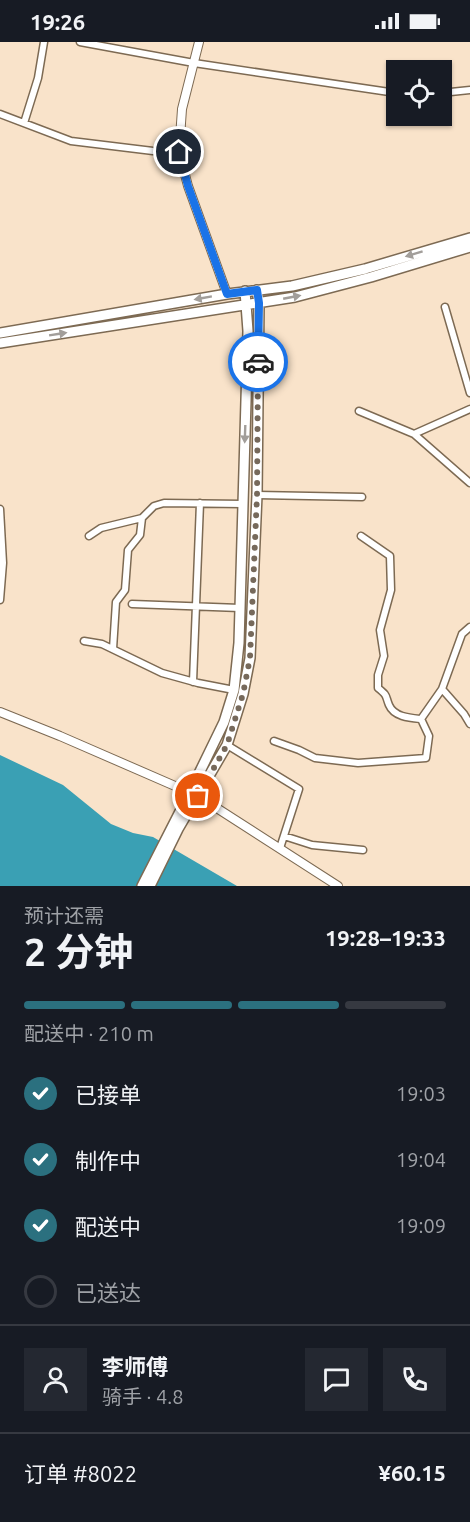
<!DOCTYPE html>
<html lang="zh">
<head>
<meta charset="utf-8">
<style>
	body { margin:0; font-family:Ubuntu,"Noto Sans SC",sans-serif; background:#242831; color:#f1f3f6; height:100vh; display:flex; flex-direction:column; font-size:22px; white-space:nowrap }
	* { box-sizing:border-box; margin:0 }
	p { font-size:20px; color:#9ea1a6 }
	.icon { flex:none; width:33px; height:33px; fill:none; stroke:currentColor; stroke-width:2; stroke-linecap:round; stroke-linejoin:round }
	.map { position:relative; height:844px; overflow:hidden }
	.side { display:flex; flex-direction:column; background:#171b24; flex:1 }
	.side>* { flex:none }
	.tools { position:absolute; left:386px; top:18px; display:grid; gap:12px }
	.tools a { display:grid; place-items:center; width:66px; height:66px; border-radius:0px; background:#171b24; box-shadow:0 2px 4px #0004; font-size:30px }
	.pin { position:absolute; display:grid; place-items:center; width:51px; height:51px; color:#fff; margin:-26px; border:3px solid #fff; border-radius:50%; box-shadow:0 2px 6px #0007 }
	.courier { position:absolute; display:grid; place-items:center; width:60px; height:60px; margin:-30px; border:4px solid #1a73e8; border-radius:50%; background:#fff; color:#222; box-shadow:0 2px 8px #0007 }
	.headline em { font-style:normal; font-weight:700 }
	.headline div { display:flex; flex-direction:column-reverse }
	.headline { display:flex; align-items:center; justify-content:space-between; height:102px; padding:0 24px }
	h1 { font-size:39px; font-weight:700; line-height:45px }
	.bar { display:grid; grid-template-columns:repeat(4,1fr); gap:9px 6px; align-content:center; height:72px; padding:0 24px }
	.bar i { height:8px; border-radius:4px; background:#363941 }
	.bar .active { background:#2b707f }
	.bar p { grid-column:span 4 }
	.line { display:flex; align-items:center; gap:15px; padding:0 24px; border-top:2px solid #363941 }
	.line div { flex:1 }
	.round { display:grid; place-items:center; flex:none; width:63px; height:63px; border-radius:0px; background:#242831 }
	ol { padding:0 24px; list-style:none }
	li { display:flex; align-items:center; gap:18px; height:66px }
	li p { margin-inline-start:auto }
	li .icon { padding:6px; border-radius:50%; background:#2b707f; color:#fff; stroke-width:4 }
	li:last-child { color:#9ea1a6 }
	li i { width:33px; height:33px; border:3px solid #363941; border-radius:50% }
	.status { display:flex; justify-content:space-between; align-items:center; height:42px; padding:0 30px; background:#171b24; direction:ltr }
	.status svg { height:16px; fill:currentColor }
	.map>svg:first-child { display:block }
	.water { fill:#3aa0b4 }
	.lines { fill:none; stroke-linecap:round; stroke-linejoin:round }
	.minor-casing { stroke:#7d6a53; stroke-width:9 }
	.tertiary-casing { stroke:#7d6a53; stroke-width:10 }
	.secondary-casing { stroke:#7d6a53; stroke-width:12 }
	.minor { stroke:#fff; stroke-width:6 }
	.tertiary { stroke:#fff; stroke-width:8 }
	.secondary { stroke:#fff; stroke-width:9 }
	.oneway { fill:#a29e9a }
	.done { stroke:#76695b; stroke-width:6; stroke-dasharray:0 10.8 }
	.route { stroke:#1a73e8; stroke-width:8 }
</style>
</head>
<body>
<div class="status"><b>19:26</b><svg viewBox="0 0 49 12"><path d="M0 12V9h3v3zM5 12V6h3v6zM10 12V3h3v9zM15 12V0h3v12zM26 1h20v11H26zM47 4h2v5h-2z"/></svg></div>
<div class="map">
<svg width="470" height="844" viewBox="0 0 470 844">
	<rect width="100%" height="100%" fill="#f9e3ca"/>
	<path class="water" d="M0 713 63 743 111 782 133 791 153 795 237 844H0Z"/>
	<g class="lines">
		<defs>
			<path id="minor" d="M80 0 194 21 396 51
				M441 51 470 48
				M0 72 71 99 153 109 179 110
				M24 81 38 36 44 0
				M445 265 470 351
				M359 369 414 392 470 367
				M414 392 470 441
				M257 453 362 455
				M0 467 3 521 0 558
				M89 494 101 486 142 476 154 464 164 461 243 462
				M361 494 390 514 391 548 380 588 384 614 378 633V646C388 654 385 653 389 663 394 675 410 676 421 677
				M132 562 240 566
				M84 599 102 602 162 631 198 641 234 648
				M113 607 116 560 125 548 128 508 140 493 142 476
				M193 640 200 461
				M442 647 464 672 470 682
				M274 699 299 708 315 716 358 721 426 716 429 694 421 677 442 647 462 592 470 585
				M227 703 299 747 280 806
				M284 794 312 803 363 808"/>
			<path id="tertiary" d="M199 0 182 67 179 110 188 144 227 252
				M0 670 60 694 198 754 338 844"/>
			<path id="secondary" d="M0 291 227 252 292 244 365 227 470 196
				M0 301 295 255 371 235 470 205
				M142 844 190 750 224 680 234 648 239 601 248 289 245 249
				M150 844 178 787 227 703 243 652 250 616 257 453 259 261 257 248"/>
		</defs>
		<use href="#minor" class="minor-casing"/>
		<use href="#tertiary" class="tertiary-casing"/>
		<use href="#secondary" class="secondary-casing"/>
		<use href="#minor" class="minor"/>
		<use href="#tertiary" class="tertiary"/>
		<use href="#secondary" class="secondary"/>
	</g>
	<defs><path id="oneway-solid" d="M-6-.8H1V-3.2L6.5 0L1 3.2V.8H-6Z" transform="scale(1.5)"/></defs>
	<g class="oneway">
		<use href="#oneway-solid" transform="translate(414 212) rotate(163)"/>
		<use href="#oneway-solid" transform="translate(292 255) rotate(-11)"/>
		<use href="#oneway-solid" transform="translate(203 256) rotate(170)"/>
		<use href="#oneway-solid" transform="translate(58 292) rotate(-9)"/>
		<use href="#oneway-solid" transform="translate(245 392) rotate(92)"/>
	</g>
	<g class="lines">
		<path class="done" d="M198 754 227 703 243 652 250 616 257 453 258 320"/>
		<path class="route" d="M179 110 188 144 227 252 257 248 259 261 258 320"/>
	</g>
</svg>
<div class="tools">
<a><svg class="icon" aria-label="locate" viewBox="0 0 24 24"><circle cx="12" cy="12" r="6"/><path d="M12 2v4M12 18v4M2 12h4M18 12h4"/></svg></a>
</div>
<div class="pin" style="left:198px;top:754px;background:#ea580c"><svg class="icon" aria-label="bag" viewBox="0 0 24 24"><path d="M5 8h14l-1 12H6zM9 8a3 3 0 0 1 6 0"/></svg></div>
<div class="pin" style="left:179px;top:110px;background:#1f2937"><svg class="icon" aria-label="home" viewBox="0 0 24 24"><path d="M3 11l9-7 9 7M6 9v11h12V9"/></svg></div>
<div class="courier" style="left:258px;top:320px"><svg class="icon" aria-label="car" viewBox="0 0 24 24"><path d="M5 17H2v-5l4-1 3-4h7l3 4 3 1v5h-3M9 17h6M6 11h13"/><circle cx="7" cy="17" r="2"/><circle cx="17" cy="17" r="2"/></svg></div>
</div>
<section class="side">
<div class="headline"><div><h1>2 分钟</h1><p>预计还需</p></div><em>19:28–19:33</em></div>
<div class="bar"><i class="active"></i><i class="active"></i><i class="active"></i><i></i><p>配送中 · 210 m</p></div>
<ol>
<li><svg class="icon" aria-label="check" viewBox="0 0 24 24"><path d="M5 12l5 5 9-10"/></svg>已接单<p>19:03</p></li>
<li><svg class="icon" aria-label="check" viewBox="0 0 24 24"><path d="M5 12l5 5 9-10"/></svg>制作中<p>19:04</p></li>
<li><svg class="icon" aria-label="check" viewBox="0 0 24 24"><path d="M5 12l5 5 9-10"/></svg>配送中<p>19:09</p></li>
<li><i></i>已送达</li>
</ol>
<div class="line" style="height:108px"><a class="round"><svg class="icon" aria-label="person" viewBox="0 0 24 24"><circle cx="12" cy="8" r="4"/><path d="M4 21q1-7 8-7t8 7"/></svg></a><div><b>李师傅</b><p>骑手 · 4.8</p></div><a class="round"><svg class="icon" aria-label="chat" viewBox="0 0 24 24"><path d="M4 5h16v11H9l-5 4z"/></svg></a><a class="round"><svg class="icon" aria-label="phone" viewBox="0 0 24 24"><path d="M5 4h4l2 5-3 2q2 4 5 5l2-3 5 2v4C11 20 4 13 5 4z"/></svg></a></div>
<div class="line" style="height:78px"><div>订单 #8022</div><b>¥60.15</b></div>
</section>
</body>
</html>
